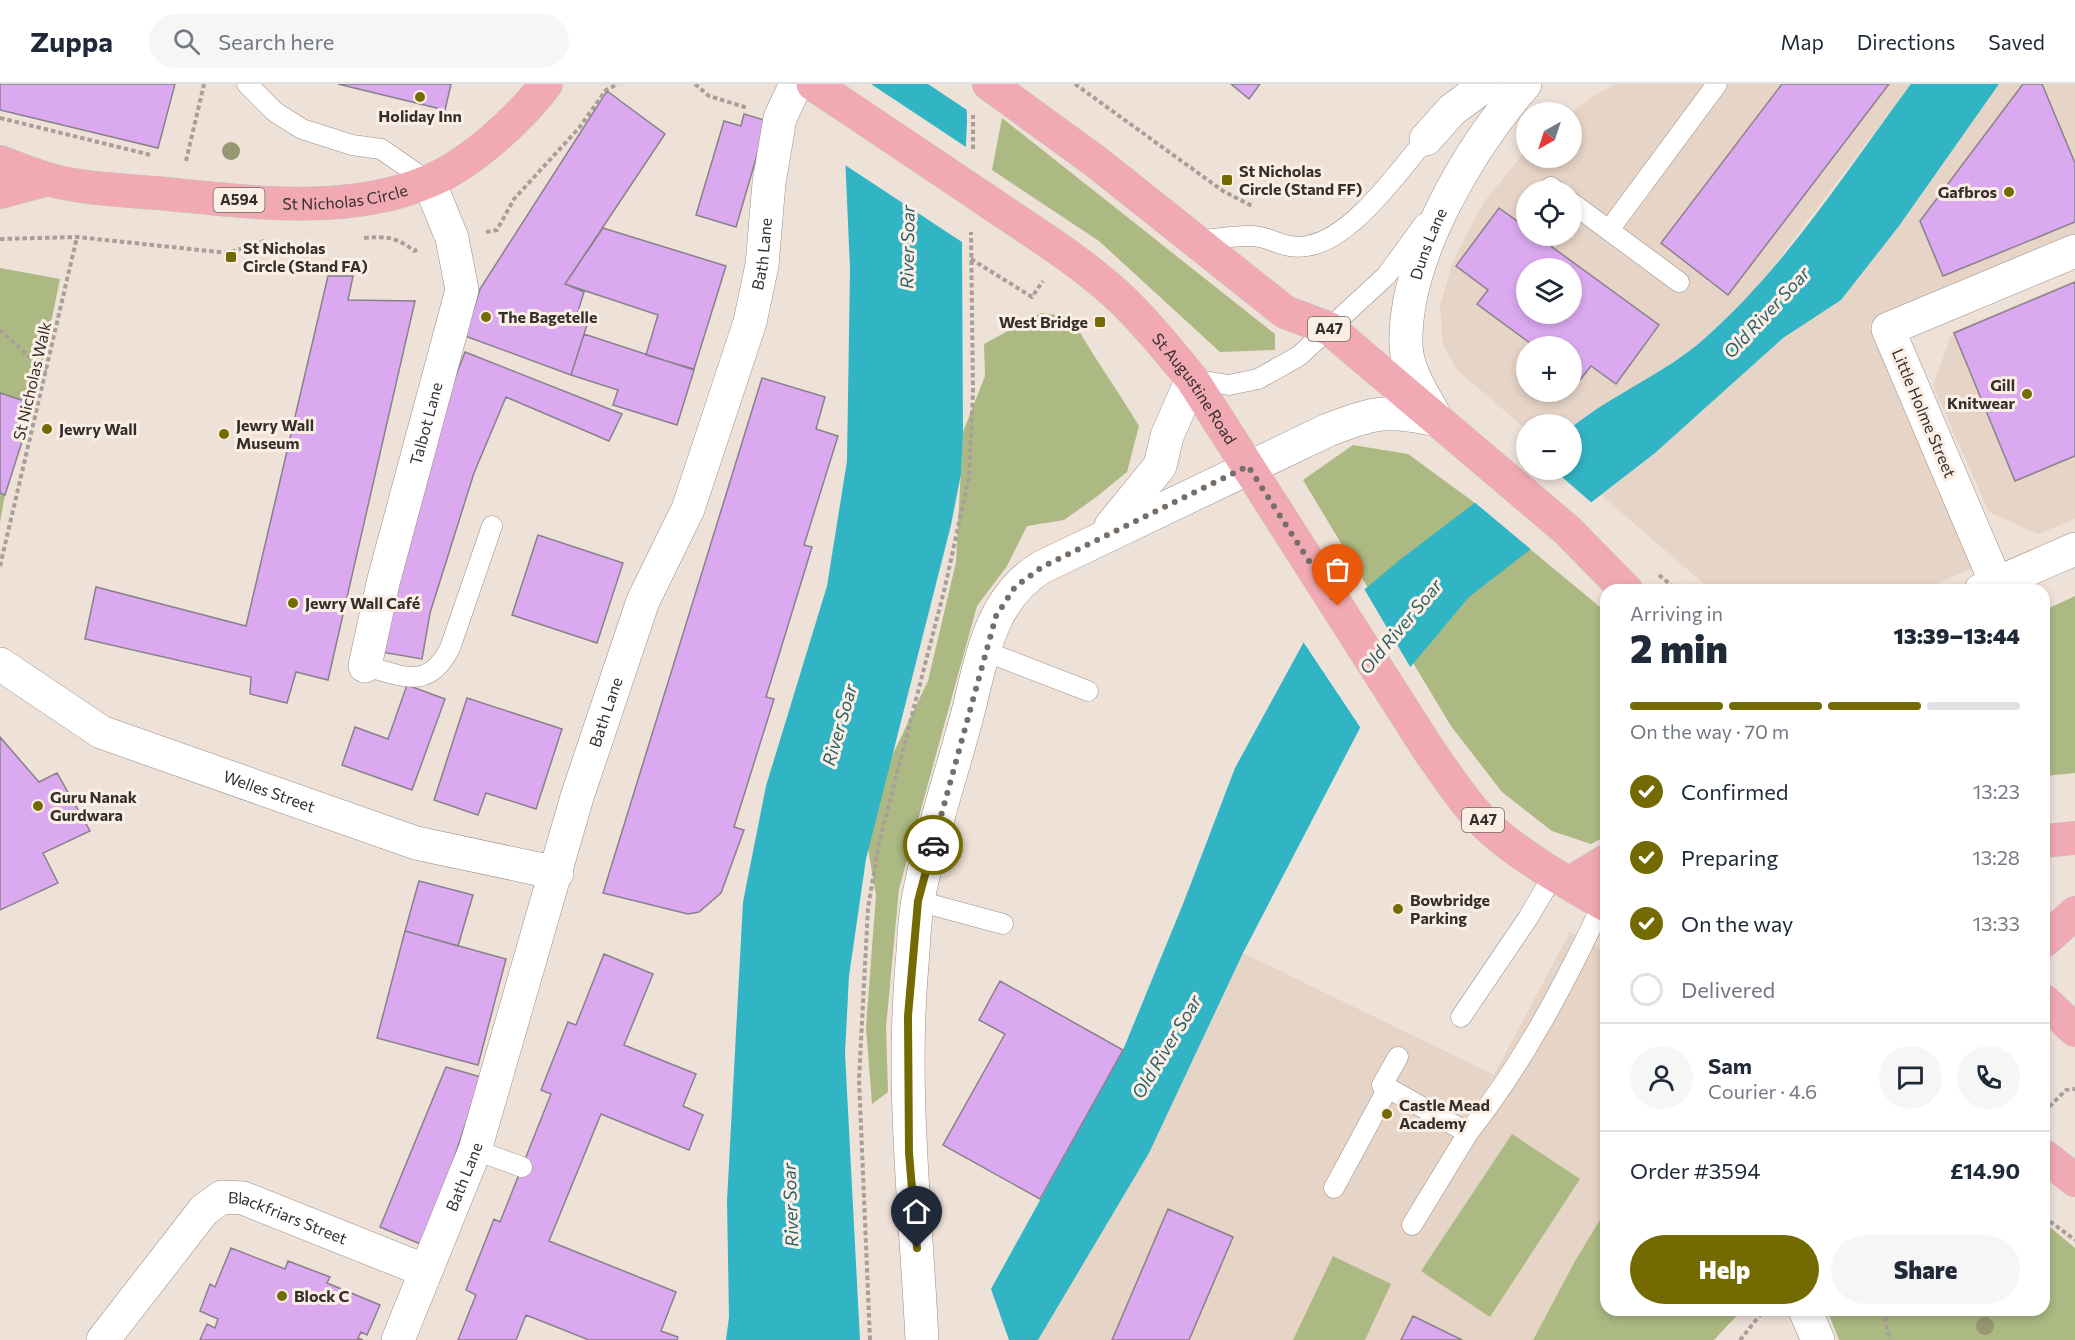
<!DOCTYPE html>
<html lang="en">
<head>
<meta charset="utf-8">
<style>
	body { margin:0; font-family:Commissioner,sans-serif; background:#f6f6f7; color:#1f2937; height:100vh; display:flex; flex-direction:column; font-size:22px; white-space:nowrap }
	* { box-sizing:border-box; margin:0 }
	p { font-size:20px; color:#747a83 }
	.icon { flex:none; width:33px; height:33px; fill:none; stroke:currentColor; stroke-width:2; stroke-linecap:round; stroke-linejoin:round }
	.map { position:relative; flex:1; overflow:hidden }
	.sheet { position:absolute; left:1600px; top:500px; width:450px; height:732px; display:flex; flex-direction:column; background:#fff; border-radius:18px; box-shadow:0 3px 9px #0003 }
	.sheet>* { flex:none }
	.needle { width:39px; rotate:219deg }
	.fabs { position:absolute; left:1516px; top:18px; display:grid; gap:12px }
	.fabs a { display:grid; place-items:center; width:66px; height:66px; border-radius:50%; background:#fff; box-shadow:0 3px 9px #0003; font-size:30px }
	.pin { position:absolute; display:grid; place-items:center; width:51px; height:51px; color:#fff; margin:-62px -26px; border-radius:50% 50% 50% 0; rotate:-45deg; box-shadow:0 0 6px #0007 }
	.pin .icon { rotate:45deg }
	.courier { position:absolute; display:grid; place-items:center; width:60px; height:60px; margin:-30px; border:4px solid #736a02; border-radius:50%; background:#fff; color:#222; box-shadow:0 2px 8px #0007 }
	.summary em { font-style:normal; font-weight:800 }
	.summary div { display:flex; flex-direction:column-reverse }
	.summary { display:flex; align-items:center; justify-content:space-between; height:102px; padding:0 30px }
	h1 { font-size:39px; font-weight:800; line-height:45px }
	.bar { display:grid; grid-template-columns:repeat(4,1fr); gap:9px 6px; align-content:center; height:72px; padding:0 30px }
	.bar i { height:8px; border-radius:4px; background:#e0e1e3 }
	.bar .current { background:#736a02 }
	.bar p { grid-column:span 4 }
	.line { display:flex; align-items:center; gap:15px; padding:0 30px; border-top:2px solid #e0e1e3 }
	.line div { flex:1 }
	.round { display:grid; place-items:center; flex:none; width:63px; height:63px; border-radius:32px; background:#f6f6f7 }
	ol { padding:0 30px; list-style:none }
	li { display:flex; align-items:center; gap:18px; height:66px }
	li p { margin-inline-start:auto }
	li .icon { padding:6px; border-radius:50%; background:#736a02; color:#fff; stroke-width:4 }
	li:last-child { color:#747a83 }
	li i { width:33px; height:33px; border:3px solid #e0e1e3; border-radius:50% }
	.primary-button { display:flex; gap:12px; margin-top:auto; padding:12px 30px }
	.primary-button a { flex:1; height:69px; border-radius:36px; background:#736a02; color:#fff; font-size:24px; font-weight:800; line-height:69px; text-align:center }
	.primary-button a+a { background:#f6f6f7; color:#1f2937 }
	header { display:flex; align-items:center; gap:36px; box-sizing:border-box; height:84px; padding:0 30px; background:#fff; border-bottom:2px solid #e0e1e3 }
	header strong { font-size:28px }
	nav { display:flex; gap:33px; margin-inline-start:auto; font-size:21px }
	.search { width:420px; height:54px; background:#f6f6f7; display:flex; align-items:center; gap:15px; box-sizing:border-box; padding:0 21px; border-radius:33px; color:#747a83; font-size:22px }
	.map>svg:first-child { display:block }
	.built { fill:#e6d4c6; fill-rule:evenodd }
	.green { fill:#acb982 }
	.water { fill:#31b5c5 }
	.pier { fill:#eee1d8 }
	.building { fill:#dba9f0; stroke:#88818b; stroke-width:1.5; fill-rule:evenodd }
	.lines { fill:none; stroke-linecap:round; stroke-linejoin:round }
	.service-casing { stroke:#9a8e86; stroke-width:21 }
	.minor-casing { stroke:#9a8e86; stroke-width:34 }
	.tertiary-casing { stroke:#9a8e86; stroke-width:34 }
	.primary-casing { stroke:#c6c5c4; stroke-width:34 }
	.path { stroke:#a99f98; stroke-width:4; stroke-dasharray:4.5 3; stroke-linecap:butt }
	.service { stroke:#fff; stroke-width:20 }
	.minor { stroke:#fff; stroke-width:33 }
	.tertiary { stroke:#fff; stroke-width:33 }
	.primary { stroke:#f1a9b3; stroke-width:33 }
	.primary-bridge-casing { stroke:#c6c5c4; stroke-width:34; stroke-linecap:butt }
	.primary-bridge { stroke:#f1a9b3; stroke-width:33 }
	.tree { fill:#979772 }
	.done { stroke:#766e68; stroke-width:6; stroke-dasharray:0 10.8 }
	.route { stroke:#736a02; stroke-width:8 }
	.poi-dot { fill:#736a02; stroke:#fbeee5; stroke-width:2 }
	.labels { text-anchor:middle; stroke-width:6; stroke-linejoin:round; paint-order:stroke }
	.shield { fill:#fbeee5; stroke:#706964; stroke-width:1.5 }
	.shield-label { font-size:15px; font-weight:bold; fill:#35302c }
	.poi-label { font-size:16px; font-weight:bold; fill:#35302c; stroke:#fbeee5; text-anchor:start }
	.street-label { font-size:16px; fill:#35302c; stroke:#fbeee5 }
	.water-label { font-size:18px; font-style:italic; fill:#2c6067; stroke:#fbeee5 }
</style>
</head>
<body>
<header>
<strong>Zuppa</strong>
<div class="search"><svg class="icon" aria-label="search" viewBox="0 0 24 24"><circle cx="10" cy="10" r="6"/><path d="M15 15l6 6"/></svg>Search here</div>
<nav><a>Map</a><a>Directions</a><a>Saved</a></nav>
</header>
<div class="map">
<svg width="2075" height="1256" viewBox="0 0 2075 1256">
	<rect width="100%" height="100%" fill="#eee1d8"/>
	<path class="built" d="M1615 0H1911L1750 213 1703 257 1644 298 1591 328 1572 343V340H1527V346L1456 285 1443 260 1440 223 1453 177 1484 118 1527 65V74H1572V28L1592 13ZM1527 106H1572V152H1527ZM1527 184H1572V230H1527ZM1527 262H1572V308H1527Z
		M1999 0H2075V150L1869 241 1972 484 1925 505H1710L1601 411 1655 369 1783 254 1841 216 1899 142Z
		M2075 196V435L2038 450 1989 428 1933 302 1952 248Z
		M1570 848 1606 868V1126L1575 1177 1533 1256H1038L1149 1069 1243 869 1494 991Z"/>
	<path class="green" d="M1002 34 1275 250V266L1220 268 1099 157 992 86Z
		M0 184 60 195 34 320 5 411 0 438Z
		M1041 229 1071 233C1092 271 1117 305 1139 342L1127 388 1095 414 1064 436 1027 442 1007 482 977 522 899 805 886 943 888 1008 872 1020 866 943 876 811 868 765 889 678 928 597 956 478 963 348 985 292 984 260Z
		M1353 361 1408 370 1471 416 1606 528V752L1591 760 1552 747 1502 708 1451 642 1303 396Z
		M2075 512V689L2045 692V526Z
		M1512 1050 1580 1095 1490 1233 1421 1187Z
		M1606 1126V1226H1742L1714 1256H1533L1575 1177Z
		M2045 1139 2075 1164V1256H1839L1827 1226H2044Z
		M1333 1172 1391 1200 1365 1256H1293Z"/>
	<path class="water" d="M857 0H966L967 37 962 153 963 348 961 390 951 441 866 775 849 892 845 969 860 1256H726L729 1233 727 1117 743 818 766 702 827 502 847 377 850 185 845 70Z
		M1911 0H1999L1899 142 1841 216 1783 254 1655 369 1469 513 1361 642 1243 869 1149 1069 1038 1256H1009L991 1205 1123 966 1183 820 1235 684 1306 554 1401 475 1527 379V386H1572V343C1613 310 1664 290 1704 255 1786 183 1846 87 1911 0Z"/>
	<path class="pier" d="M854 0H871L969 65 965 160 842 79Z
		M928 0H969L970 28Z
		M1527 376V386H1554L1593 420 1533 467 1473 417Z
		M1363 503 1412 586 1362 646 1302 556Z"/>
	<path class="building" d="M0 0H175L158 64 0 26Z
		M338 0H451L445 26Z
		M1231 0H1260L1249 15Z
		M1782 0H1889L1728 211 1661 159Z
		M2023 0H2042L2075 79V138L1943 192 1920 137Z
		M607 7 665 50 565 200 584 208 575 237 587 241 571 291 465 252 480 205Z
		M744 30 767 37 736 143 696 131 724 37 741 42Z
		M1499 124 1527 144V152H1537L1659 241 1616 300 1591 282 1580 296 1572 290V262H1534L1477 220 1488 206 1456 182ZM1527 184H1572V230H1527Z
		M603 144 726 182 694 285 646 271 658 231 565 200Z
		M328 192H353L348 216 415 217 328 596 296 588 287 619 250 610 251 593 85 555 96 503 246 542Z
		M2075 198V372L2015 397 1954 249Z
		M584 250 694 286 677 341 613 321 618 306 571 291Z
		M465 268 622 330 609 357 506 313 474 389 430 529 422 575 375 567 427 367Z
		M762 294 825 313 816 345 838 352 804 461 812 463 766 613 774 615 734 743 744 746 721 809 699 828 688 830 603 809Z
		M0 309 34 320 5 411 0 409Z
		M538 451 623 479 597 559 512 531Z
		M407 601 445 615 412 706 342 681 355 643 388 655Z
		M467 614 562 645 536 725 486 709 478 731 434 716Z
		M0 653 39 698 57 689 90 747 43 769 58 799 0 826Z
		M419 797 473 811 458 862 405 847Z
		M405 847 506 875 478 981 377 954Z
		M604 870 653 890 624 961 696 990 683 1022 703 1031 689 1066 601 1030 549 1157 676 1208 661 1247 678 1253 677 1256H589L526 1231 516 1256H458L476 1211 466 1206 494 1135 500 1138 551 1010 541 1006 568 938 576 941Z
		M1000 897 1123 966 1040 1115 943 1061 1005 950 979 936Z
		M446 983 481 993 425 1162 380 1143Z
		M1168 1125 1233 1153 1189 1256H1112Z
		M231 1164 285 1185 288 1177 330 1193 327 1199 380 1221 367 1251 361 1248 358 1254 363 1256H200L207 1240 215 1244 218 1235 200 1227 210 1200 215 1203Z
		M1413 1232 1462 1256H1401Z"/>
	<g class="lines">
		<defs>
			<path id="service" d="M247 0 275 28 302 45 352 61 381 65 429 98
				M1551 103 1555 106
				M1572 119 1679 198
				M1609 146 1717 0
				M1198 157C1215 155 1235 151 1253 152 1272 153 1284 166 1307 162 1352 155 1398 88 1426 55
				M1192 295 1229 301 1258 295 1299 272 1386 192 1424 140
				M984 567 1088 607
				M365 582C404 592 428 607 450 564L492 442
				M918 817 1003 840
				M1461 933 1528 834 1554 790
				M1388 1004 1382 1001 1398 973
				M475 1066 522 1083
				M1334 1104 1388 1004 1468 1049C1523 980 1565 899 1603 819
				M1412 1141 1468 1049"/>
			<g id="minor">
				<path d="M1426 55 1452 26 1487 0"/>
				<path d="M1111 442 1160 382 1167 352 1192 295"/>
				<path d="M1996 499 1888 245 2075 167"/>
				<path d="M1981 506 2075 465"/>
				<path id="s1" d="M0 580 101 648 416 759 557 789"/>
				<path id="s2" d="M365 582 383 499 462 206 452 154 429 98"/>
				<path d="M1805 1226 1818 1256"/>
				<path id="s3" d="M103 1256 204 1126 222 1113 243 1114 426 1187"/>
				<path id="s4" d="M398 1256 475 1066 577 713 643 517 688 425 750 238 762 181 769 99 780 34 796 0"/>
				<path d="M922 1256C916 1131 901 1005 912 880 914 859 914 837 918 816 929 757 950 695 966 636 981 580 988 515 1042 483L1328 346C1376 328 1386 325 1437 336"/>
			</g>
			<g id="tertiary">
				<path id="s5" d="M1436 334C1424 312 1408 289 1406 263 1403 174 1469 65 1525 0"/>
			</g>
			<g id="primary">
				<path d="M813 0 840 18"/>
				<path d="M989 0 1095 77 1285 228 1330 245 1567 446 1626 506"/>
				<path id="s6" d="M0 78C16 84 31 90 47 95 82 105 120 106 156 109 244 117 343 133 427 98 468 82 520 35 546 0"/>
				<path d="M0 108 48 95"/>
				<path id="s7" d="M986 116C1030 146 1076 174 1116 210 1144 236 1168 266 1192 295L1430 668C1450 696 1469 726 1494 748 1528 777 1568 799 1606 821"/>
				<path d="M2044 757 2075 754"/>
				<path d="M1570 799 1606 777"/>
				<path d="M2044 857 2075 829"/>
				<path d="M2044 917 2075 946"/>
				<path d="M2044 1072 2075 1096"/>
			</g>
		</defs>
		<use href="#service" class="service-casing"/>
		<use href="#minor" class="minor-casing"/>
		<use href="#tertiary" class="tertiary-casing"/>
		<use href="#primary" class="primary-casing"/>
		<path class="path" d="M695 0 709 12 748 24
			M1075 0 1223 107 1252 122
			M0 34 151 71
			M973 65V31
			M186 77 204 0
			M486 148 497 146 514 115 579 44 606 6 618 0
			M364 154C385 152 397 153 414 167L418 165
			M0 155 77 153 228 169 267 156
			M971 175 1032 213 1043 197
			M0 246 46 288
			M0 482 77 153
			M1659 491 1677 506
			M2044 1028 2066 1006 2075 1005
			M2044 1133 2075 1156
			M1884 1226 1889 1256
			M870 1256 859 995 868 824 879 759 945 503 969 393 973 307 971 148
			M1740 1256 1764 1226"/>
		<use href="#service" class="service"/>
		<use href="#minor" class="minor"/>
		<use href="#tertiary" class="tertiary"/>
		<use href="#primary" class="primary"/>
		<defs>
			<path id="primary-bridge" d="M840 18 986 116"/>
		</defs>
		<use href="#primary-bridge" class="primary-bridge-casing"/>
		<use href="#primary-bridge" class="primary-bridge"/>
	</g>
	<g class="tree">
		<circle cx="231" cy="67" r="9"/>
		<circle cx="1985" cy="1242" r="9"/>
	</g>
	<g class="lines">
		<path class="done" d="M933 761 996 532 1015 503 1042 483 1248 382 1338 522"/>
		<path class="route" d="M917 1164 909 1069 908 932 918 817 933 761"/>
	</g>
	<g class="poi-dot">
		<circle cx="420" cy="13" r="6"/>
		<rect x="1221" y="90" width="12" height="12" rx="3"/>
		<circle cx="2009" cy="108" r="6"/>
		<rect x="225" y="167" width="12" height="12" rx="3"/>
		<circle cx="486" cy="233" r="6"/>
		<rect x="1094" y="232" width="12" height="12" rx="3"/>
		<circle cx="2027" cy="310" r="6"/>
		<circle cx="47" cy="345" r="6"/>
		<circle cx="224" cy="350" r="6"/>
		<circle cx="293" cy="519" r="6"/>
		<circle cx="38" cy="722" r="6"/>
		<circle cx="1398" cy="825" r="6"/>
		<circle cx="1387" cy="1030" r="6"/>
		<circle cx="282" cy="1212" r="6"/>
	</g>
	<g class="labels">
		<g class="shield">
			<rect x="213.5" y="104" width="51" height="24" rx="4.5"/>
			<rect x="1308" y="233" width="42" height="24" rx="4.5"/>
			<rect x="1462" y="724" width="42" height="24" rx="4.5"/>
		</g>
		<g class="shield-label">
			<text x="239" y="121">A594</text>
			<text x="1329" y="250">A47</text>
			<text x="1483" y="741">A47</text>
		</g>
		<g class="poi-label">
			<text x="420" y="38" text-anchor="middle">Holiday Inn</text>
			<text x="1239" y="93">St Nicholas<tspan x="1239" dy="18">Circle (Stand FF)</tspan></text>
			<text x="1997" y="114" text-anchor="end">Gafbros</text>
			<text x="243" y="170">St Nicholas<tspan x="243" dy="18">Circle (Stand FA)</tspan></text>
			<text x="498" y="239">The Bagetelle</text>
			<text x="1088" y="244" text-anchor="end">West Bridge</text>
			<text x="2015" y="307" text-anchor="end">Gill<tspan x="2015" dy="18">Knitwear</tspan></text>
			<text x="236" y="347">Jewry Wall<tspan x="236" dy="18">Museum</tspan></text>
			<text x="59" y="351">Jewry Wall</text>
			<text x="305" y="525">Jewry Wall Café</text>
			<text x="50" y="719">Guru Nanak<tspan x="50" dy="18">Gurdwara</tspan></text>
			<text x="1410" y="822">Bowbridge<tspan x="1410" dy="18">Parking</tspan></text>
			<text x="1399" y="1027">Castle Mead<tspan x="1399" dy="18">Academy</tspan></text>
			<text x="294" y="1218">Block C</text>
		</g>
		<g class="street-label">
			<text dy="6" stroke="none"><textPath href="#s6" startOffset="350">St Nicholas Circle</textPath></text>
			<text dy="6" stroke="none"><textPath href="#s5" startOffset="184">Duns Lane</textPath></text>
			<text dy="6" stroke="none"><textPath href="#s4" startOffset="1148">Bath Lane</textPath></text>
			<text transform="translate(32 297) rotate(-77)" y="6">St Nicholas Walk</text>
			<text dy="6" stroke="none"><textPath href="#s7" startOffset="284">St Augustine Road</textPath></text>
			<text transform="translate(1924 329) rotate(67)" y="6">Little Holme Street</text>
			<text dy="6" stroke="none"><textPath href="#s2" startOffset="250">Talbot Lane</textPath></text>
			<text dy="6" stroke="none"><textPath href="#s4" startOffset="662">Bath Lane</textPath></text>
			<text dy="6" stroke="none"><textPath href="#s1" startOffset="300">Welles Street</textPath></text>
			<text dy="6" stroke="none"><textPath href="#s4" startOffset="176">Bath Lane</textPath></text>
			<text dy="6" stroke="none"><textPath href="#s3" startOffset="256">Blackfriars Street</textPath></text>
		</g>
		<g class="water-label">
			<text transform="translate(908 163) rotate(-89)" y="6">River Soar</text>
			<text transform="translate(1767 229) rotate(-47)" y="6">Old River Soar</text>
			<text transform="translate(1401 543) rotate(-50)" y="6">Old River Soar</text>
			<text transform="translate(840 641) rotate(-74)" y="6">River Soar</text>
			<text transform="translate(1167 963) rotate(-59)" y="6">Old River Soar</text>
			<text transform="translate(791 1121) rotate(-92)" y="6">River Soar</text>
		</g>
	</g>
</svg>
<div class="fabs">
<a><svg class="needle" viewBox="-14 -14 28 28"><path d="M0-13l5 13h-10z" fill="#e53935"/><path d="M0 13l5-13h-10z" fill="#747a83"/></svg></a>
<a><svg class="icon" aria-label="locate" viewBox="0 0 24 24"><circle cx="12" cy="12" r="6"/><path d="M12 2v4M12 18v4M2 12h4M18 12h4"/></svg></a>
<a><svg class="icon" aria-label="layers" viewBox="0 0 24 24"><path d="M12 4l9 5-9 5-9-5zM3 14l9 5 9-5"/></svg></a>
<a>+</a>
<a>−</a>
</div>
<div class="pin" style="left:1338px;top:522px;background:#ea580c"><svg class="icon" aria-label="bag" viewBox="0 0 24 24"><path d="M5 8h14l-1 12H6zM9 8a3 3 0 0 1 6 0"/></svg></div>
<div class="pin" style="left:917px;top:1164px;background:#1f2937"><svg class="icon" aria-label="home" viewBox="0 0 24 24"><path d="M3 11l9-7 9 7M6 9v11h12V9"/></svg></div>
<div class="courier" style="left:933px;top:761px"><svg class="icon" aria-label="car" viewBox="0 0 24 24"><path d="M5 17H2v-5l4-1 3-4h7l3 4 3 1v5h-3M9 17h6M6 11h13"/><circle cx="7" cy="17" r="2"/><circle cx="17" cy="17" r="2"/></svg></div>
<section class="sheet">
<div class="summary"><div><h1>2 min</h1><p>Arriving in</p></div><em>13:39–13:44</em></div>
<div class="bar"><i class="current"></i><i class="current"></i><i class="current"></i><i></i><p>On the way · 70 m</p></div>
<ol>
<li><svg class="icon" aria-label="check" viewBox="0 0 24 24"><path d="M5 12l5 5 9-10"/></svg>Confirmed<p>13:23</p></li>
<li><svg class="icon" aria-label="check" viewBox="0 0 24 24"><path d="M5 12l5 5 9-10"/></svg>Preparing<p>13:28</p></li>
<li><svg class="icon" aria-label="check" viewBox="0 0 24 24"><path d="M5 12l5 5 9-10"/></svg>On the way<p>13:33</p></li>
<li><i></i>Delivered</li>
</ol>
<div class="line" style="height:108px"><a class="round"><svg class="icon" aria-label="person" viewBox="0 0 24 24"><circle cx="12" cy="8" r="4"/><path d="M4 21q1-7 8-7t8 7"/></svg></a><div><b>Sam</b><p>Courier · 4.6</p></div><a class="round"><svg class="icon" aria-label="chat" viewBox="0 0 24 24"><path d="M4 5h16v11H9l-5 4z"/></svg></a><a class="round"><svg class="icon" aria-label="phone" viewBox="0 0 24 24"><path d="M5 4h4l2 5-3 2q2 4 5 5l2-3 5 2v4C11 20 4 13 5 4z"/></svg></a></div>
<div class="line" style="height:78px"><div>Order #3594</div><b>£14.90</b></div>
<div class="primary-button"><a>Help</a><a>Share</a></div>
</section>
</div>
</body>
</html>
